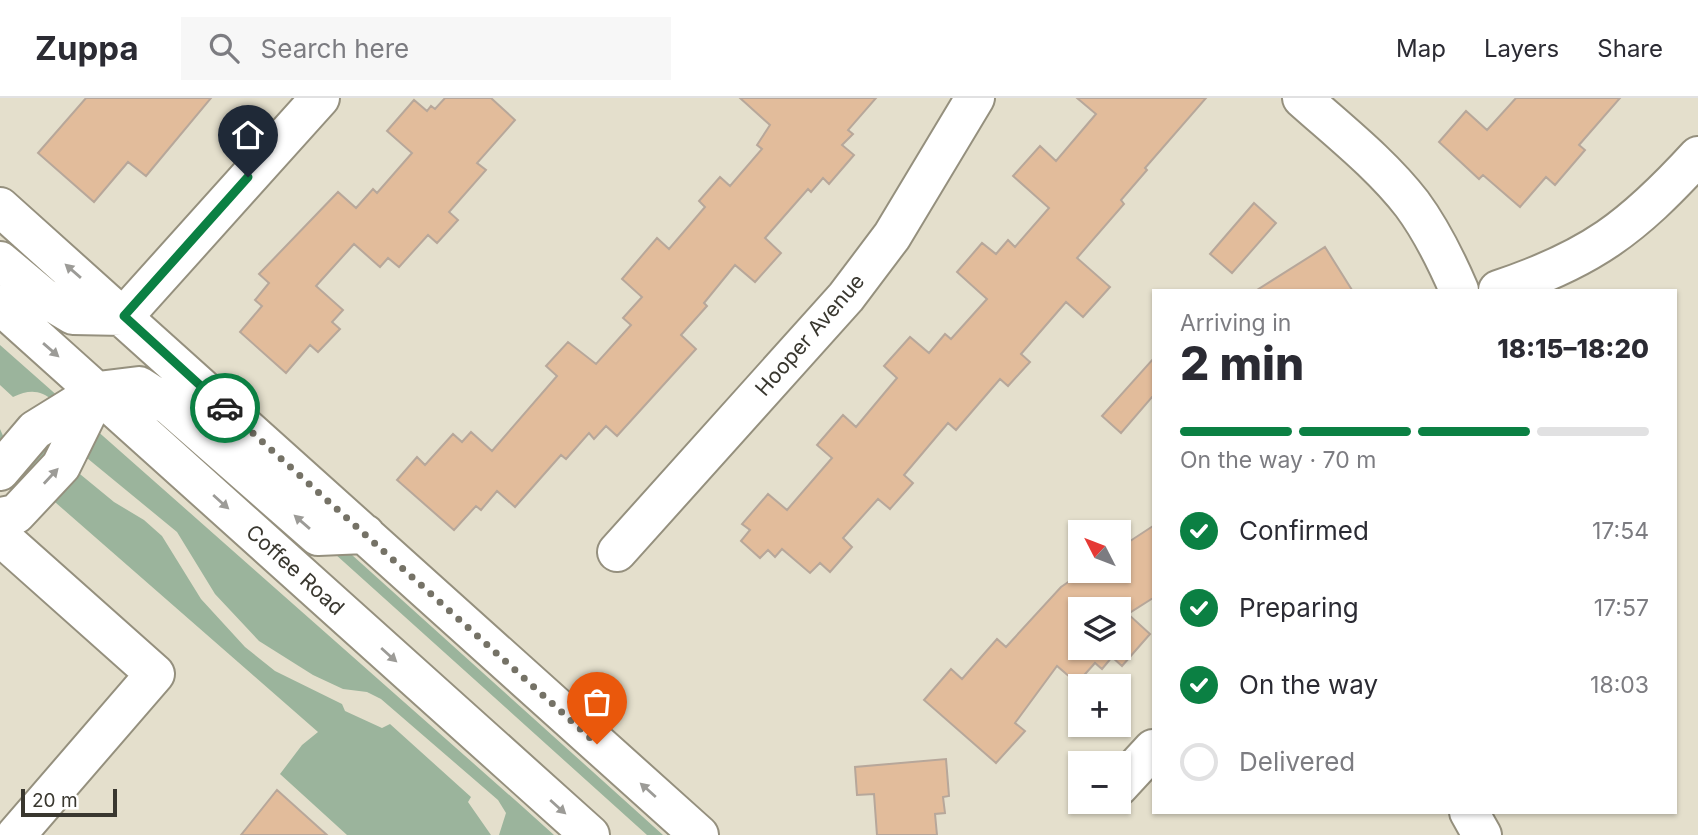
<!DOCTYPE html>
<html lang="en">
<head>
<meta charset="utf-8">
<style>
	body { margin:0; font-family:Inter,sans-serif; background:#f7f7f7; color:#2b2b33; height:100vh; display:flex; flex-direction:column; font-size:26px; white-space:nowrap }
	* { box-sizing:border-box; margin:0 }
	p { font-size:23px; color:#7c7c81 }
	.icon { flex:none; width:38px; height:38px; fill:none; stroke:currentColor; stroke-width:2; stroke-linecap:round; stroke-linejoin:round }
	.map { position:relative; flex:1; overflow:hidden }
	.details { position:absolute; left:1152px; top:191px; width:525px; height:525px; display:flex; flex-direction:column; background:#fff; border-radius:0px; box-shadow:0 2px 5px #0004 }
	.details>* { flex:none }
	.needle { width:46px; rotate:312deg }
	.buttons { position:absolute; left:1068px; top:422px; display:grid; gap:14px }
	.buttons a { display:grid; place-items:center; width:63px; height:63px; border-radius:0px; background:#fff; box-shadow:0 2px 5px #0004; font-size:35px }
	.scale { position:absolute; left:21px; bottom:18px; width:96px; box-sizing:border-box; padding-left:7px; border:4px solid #39372f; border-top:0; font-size:19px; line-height:24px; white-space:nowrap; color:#39372f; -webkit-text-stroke:5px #fff; paint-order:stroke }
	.pin { position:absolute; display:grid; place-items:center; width:60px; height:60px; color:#fff; margin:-72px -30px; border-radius:50% 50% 50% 0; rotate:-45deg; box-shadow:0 0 7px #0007 }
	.pin .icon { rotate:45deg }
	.courier { position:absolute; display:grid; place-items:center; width:70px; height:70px; margin:-35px; border:5px solid #0b8043; border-radius:50%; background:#fff; color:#222; box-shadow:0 2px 9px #0007 }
	.head em { font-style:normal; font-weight:800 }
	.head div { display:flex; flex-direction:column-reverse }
	.head { display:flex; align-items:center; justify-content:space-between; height:119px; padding:0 28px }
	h1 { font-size:46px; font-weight:800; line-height:52px }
	.bar { display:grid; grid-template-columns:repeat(4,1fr); gap:10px 7px; align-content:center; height:84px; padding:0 28px }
	.bar i { height:9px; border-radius:5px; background:#e1e1e2 }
	.bar .on { background:#0b8043 }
	.bar p { grid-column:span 4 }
	ol { padding:0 28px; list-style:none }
	li { display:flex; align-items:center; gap:21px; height:77px }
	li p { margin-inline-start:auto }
	li .icon { padding:7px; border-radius:50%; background:#0b8043; color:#fff; stroke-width:4 }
	li:last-child { color:#7c7c81 }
	li i { width:38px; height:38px; border:4px solid #e1e1e2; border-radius:50% }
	header { display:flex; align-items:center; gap:42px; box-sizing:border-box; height:98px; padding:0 35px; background:#fff; border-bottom:2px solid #e1e1e2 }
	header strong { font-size:33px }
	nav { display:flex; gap:38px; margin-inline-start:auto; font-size:24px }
	.search { width:490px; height:63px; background:#f7f7f7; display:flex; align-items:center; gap:18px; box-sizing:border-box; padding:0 24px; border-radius:0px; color:#7c7c81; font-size:26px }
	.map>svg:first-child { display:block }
	.green { fill:#9bb49c }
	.building { fill:#e2bc9b; stroke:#b7a79a; stroke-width:2; fill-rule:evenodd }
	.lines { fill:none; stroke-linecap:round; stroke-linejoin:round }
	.minor-casing { stroke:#95907e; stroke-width:42 }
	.major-casing { stroke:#95907e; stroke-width:42 }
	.minor { stroke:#fff; stroke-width:38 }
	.major { stroke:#fff; stroke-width:38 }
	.oneway { fill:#9c9b97 }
	.done { stroke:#757266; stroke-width:7; stroke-dasharray:0 12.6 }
	.route { stroke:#0b8043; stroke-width:9 }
	.labels { text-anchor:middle; stroke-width:5; stroke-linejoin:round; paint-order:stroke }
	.street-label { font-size:21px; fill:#39372f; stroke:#fff }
</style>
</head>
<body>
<header>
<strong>Zuppa</strong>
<div class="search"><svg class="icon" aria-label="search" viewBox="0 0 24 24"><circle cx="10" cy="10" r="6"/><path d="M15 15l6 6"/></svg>Search here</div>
<nav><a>Map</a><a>Layers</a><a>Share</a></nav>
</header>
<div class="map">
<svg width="1698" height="737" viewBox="0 0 1698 737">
	<rect width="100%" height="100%" fill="#e4dfcc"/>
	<path class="green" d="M0 247 524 710 554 737H499L506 715 498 702 381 601 367 594 343 591 313 577 259 543 215 496 177 434 59 337 54 303C40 292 30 291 13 299L0 287Z
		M0 331 4 340 38 354 47 349 114 404 144 422 162 438 201 501 245 549 275 573 342 606 345 613 382 630 390 626 471 699 468 704 491 737H347L280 676 302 647 318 634 0 356Z
		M231 348 663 737H647L224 356Z"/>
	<path class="building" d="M86 0H211L146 78 128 64 94 104 38 55Z
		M445 0H491L515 22 477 65 486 72 449 114 458 122 437 145 428 137 399 169 388 160 380 169 354 146 316 188 343 212 332 224 340 231 318 254 310 247 286 275 240 234 262 208 255 202 269 185 259 176 338 94 356 110 373 91 377 95 412 55 387 33 414 2 427 13 431 8 435 11Z
		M740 0H876L848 32 853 36 842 47 854 57 829 86 823 80 811 94 808 91 765 140 781 155 755 184 735 167 704 205 707 208 681 237 696 251 617 338 606 328 594 341 589 335 566 361 561 357 515 409 497 393 481 412 476 408 454 432 397 382 417 359 425 367 453 336 462 344 471 334 492 353 557 278 546 268 568 244 596 266 631 227 623 220 642 199 622 181 657 140 669 151 705 109 699 103 720 79 730 88 762 51 757 47 770 27Z
		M1077 0H1206L1145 70 1147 72 1121 102 1124 106 1077 160 1110 189 1083 219 1066 204 1021 256 1030 264 1008 288 1000 281 956 332 948 325 904 377 913 385 890 411 878 401 843 440 852 449 830 474 820 465 810 475 782 451 775 459 768 452 760 460 741 443 750 432 742 426 768 396 787 412 832 360 817 347 843 317 856 329 897 280 884 268 910 239 929 255 945 236 951 241 987 201 957 174 982 145 996 156 1008 142 1015 149 1049 110 1013 78 1040 48 1056 63 1096 16Z
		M1516 0H1620L1579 47 1585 52 1555 87 1546 79 1520 109 1483 77 1479 81 1439 44 1466 13 1487 32Z
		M1254 105 1276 125 1232 175 1210 156Z
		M1325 149 1352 192H1257Z
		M1153 261V298L1121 335 1102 318Z
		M1153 428V500L1128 516 1150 536 1122 568 1112 559 1102 571 1095 565 1077 585 1057 568 1015 625 1025 633 996 665 924 602 951 571 962 581 997 541 1006 549 1061 489 1086 472H1118V451ZM1080 511H1118V550H1080Z
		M946 661 949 698 943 699 945 715 935 716 937 737H877L874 696 857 697 855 669Z
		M277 692 327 737H241Z"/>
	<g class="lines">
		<defs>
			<path id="minor" d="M1302 0C1340 34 1381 66 1412 106 1432 133 1446 162 1459 192
				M1498 192C1591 161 1632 130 1698 58
				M124 218 320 0
				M0 373 35 332 98 293 61 368 16 416 0 419
				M0 438 155 576 16 737
				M617 454 846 199 892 138 975 0
				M1118 689 1153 651
				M1469 714 1482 737"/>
			<path id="major" d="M0 109 699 737
				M0 163 43 199 73 217 124 218
				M0 207 590 737
				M98 293 139 288 170 308 318 438 365 436"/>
		</defs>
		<use href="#minor" class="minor-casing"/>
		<use href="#major" class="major-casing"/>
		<use href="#minor" class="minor"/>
		<use href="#major" class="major"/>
	</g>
	<defs><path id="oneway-solid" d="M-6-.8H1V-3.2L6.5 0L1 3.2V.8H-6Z" transform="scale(1.75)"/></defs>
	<g class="oneway">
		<use href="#oneway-solid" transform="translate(73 173) rotate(-139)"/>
		<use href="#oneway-solid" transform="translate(51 252) rotate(41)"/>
		<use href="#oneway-solid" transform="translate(51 378) rotate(-47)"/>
		<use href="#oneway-solid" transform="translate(221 404) rotate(42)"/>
		<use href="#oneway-solid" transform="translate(302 424) rotate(-139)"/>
		<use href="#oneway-solid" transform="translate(389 557) rotate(42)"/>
		<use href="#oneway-solid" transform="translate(648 692) rotate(-138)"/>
		<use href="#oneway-solid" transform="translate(558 709) rotate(42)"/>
	</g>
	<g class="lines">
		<path class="done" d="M225 310 597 646"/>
		<path class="route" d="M225 310 124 218 248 79"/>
	</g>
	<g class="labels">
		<g class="street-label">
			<text transform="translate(810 237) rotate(-49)" y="7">Hooper Avenue</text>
			<text transform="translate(295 472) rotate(42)" y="7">Coffee Road</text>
		</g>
	</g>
</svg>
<div class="buttons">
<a><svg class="needle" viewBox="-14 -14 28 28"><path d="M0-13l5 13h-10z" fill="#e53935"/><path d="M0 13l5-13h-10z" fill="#7c7c81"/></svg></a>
<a><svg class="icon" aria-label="layers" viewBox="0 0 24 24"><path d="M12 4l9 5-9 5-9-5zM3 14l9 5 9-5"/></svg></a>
<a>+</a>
<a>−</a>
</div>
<div class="scale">20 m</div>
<div class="pin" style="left:597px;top:646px;background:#ea580c"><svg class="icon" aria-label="bag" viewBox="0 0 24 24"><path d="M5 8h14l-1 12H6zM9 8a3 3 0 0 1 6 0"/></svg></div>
<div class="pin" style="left:248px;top:79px;background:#1f2937"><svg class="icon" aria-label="home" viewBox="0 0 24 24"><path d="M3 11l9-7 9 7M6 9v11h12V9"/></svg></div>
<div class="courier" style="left:225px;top:310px"><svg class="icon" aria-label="car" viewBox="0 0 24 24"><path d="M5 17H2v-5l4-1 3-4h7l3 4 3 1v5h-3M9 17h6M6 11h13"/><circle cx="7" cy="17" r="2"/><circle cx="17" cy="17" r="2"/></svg></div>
<section class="details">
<div class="head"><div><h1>2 min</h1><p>Arriving in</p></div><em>18:15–18:20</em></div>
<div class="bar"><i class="on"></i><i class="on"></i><i class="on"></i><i></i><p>On the way · 70 m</p></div>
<ol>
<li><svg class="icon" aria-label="check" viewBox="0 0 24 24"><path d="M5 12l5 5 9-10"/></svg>Confirmed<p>17:54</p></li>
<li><svg class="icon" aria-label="check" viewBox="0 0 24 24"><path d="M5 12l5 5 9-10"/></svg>Preparing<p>17:57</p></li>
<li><svg class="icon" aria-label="check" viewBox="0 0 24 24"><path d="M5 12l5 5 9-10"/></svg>On the way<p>18:03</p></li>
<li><i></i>Delivered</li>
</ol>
</section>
</div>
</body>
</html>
